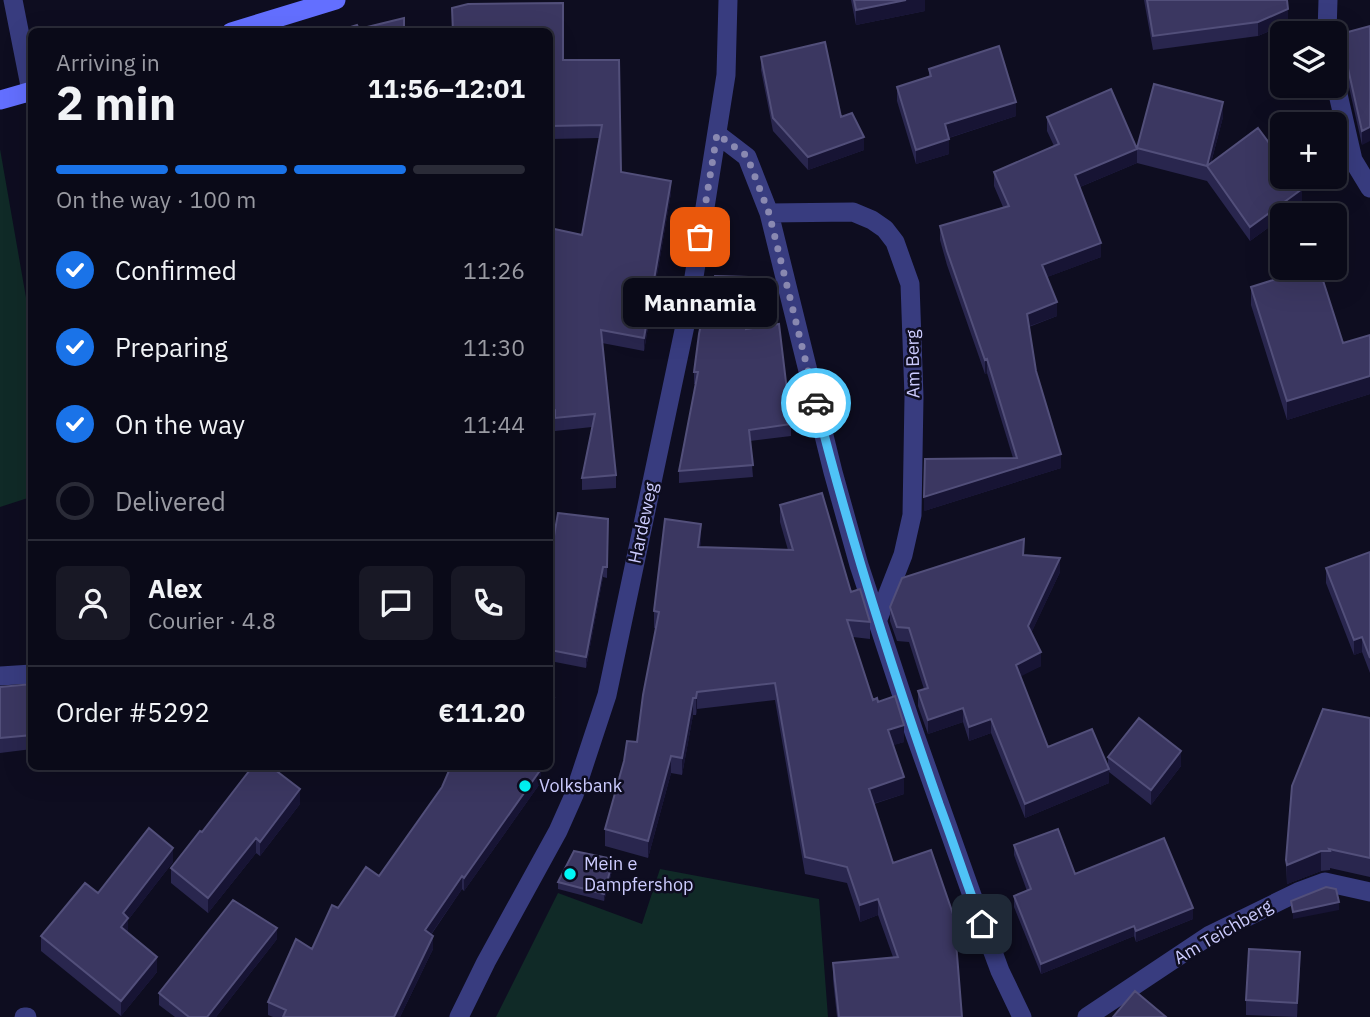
<!DOCTYPE html>
<html lang="en">
<head>
<meta charset="utf-8">
<style>
	body { margin:0; font-family:"IBM Plex Sans",sans-serif; background:#181825; color:#f1f3f6; height:100vh; display:flex; flex-direction:column; font-size:26px; white-space:nowrap }
	* { box-sizing:border-box; margin:0 }
	p { font-size:23px; color:#999aa2 }
	.icon { flex:none; width:38px; height:38px; fill:none; stroke:currentColor; stroke-width:2; stroke-linecap:round; stroke-linejoin:round }
	.map { position:relative; flex:1; overflow:hidden }
	.sheet { position:absolute; left:28px; top:28px; width:525px; height:742px; display:flex; flex-direction:column; background:#0a0a18; border-radius:10px; box-shadow:0 7px 28px #0002,0 0 0 2px #2a2b37 }
	.sheet>* { flex:none }
	.fabs { position:absolute; left:1270px; top:21px; display:grid; gap:14px }
	.fabs a { display:grid; place-items:center; width:77px; height:77px; border-radius:10px; background:#0a0a18; box-shadow:0 7px 28px #0002,0 0 0 2px #2a2b37; font-size:35px }
	.pin { position:absolute; display:grid; place-items:center; width:60px; height:60px; color:#fff; margin:-30px; border-radius:14px; box-shadow:0 4px 10px #0006 }
	.courier { position:absolute; display:grid; place-items:center; width:70px; height:70px; margin:-35px; border:5px solid #4fc3f7; border-radius:50%; background:#fff; color:#222; box-shadow:0 2px 9px #0007 }
	.bubble { position:absolute; height:49px; border-radius:10px; background:#0a0a18; box-shadow:0 7px 28px #0002,0 0 0 2px #2a2b37; font-size:23px; font-weight:700; line-height:49px; text-align:center }
	.headline em { font-style:normal; font-weight:700 }
	.headline div { display:flex; flex-direction:column-reverse }
	.headline { display:flex; align-items:center; justify-content:space-between; height:119px; padding:0 28px }
	h1 { font-size:46px; font-weight:700; line-height:52px }
	.bar { display:grid; grid-template-columns:repeat(4,1fr); gap:10px 7px; align-content:center; height:84px; padding:0 28px }
	.bar i { height:9px; border-radius:5px; background:#2a2b37 }
	.bar .active { background:#1a73e8 }
	.bar p { grid-column:span 4 }
	.line { display:flex; align-items:center; gap:18px; padding:0 28px; border-top:2px solid #2a2b37 }
	.line div { flex:1 }
	.round { display:grid; place-items:center; flex:none; width:74px; height:74px; border-radius:10px; background:#181825 }
	ol { padding:0 28px; list-style:none }
	li { display:flex; align-items:center; gap:21px; height:77px }
	li p { margin-inline-start:auto }
	li .icon { padding:7px; border-radius:50%; background:#1a73e8; color:#fff; stroke-width:4 }
	li:last-child { color:#999aa2 }
	li i { width:38px; height:38px; border:4px solid #2a2b37; border-radius:50% }
	.map>svg:first-child { display:block }
	.green { fill:#102a27 }
	.lines { fill:none; stroke-linecap:round; stroke-linejoin:round }
	.minor { stroke:#383c7f; stroke-width:19 }
	.secondary { stroke:#636fff; stroke-width:19 }
	.wall { fill:#29264e }
	.shaded-wall { fill:#171434 }
	.building { fill:#3b3761; stroke:#524f7a; stroke-width:2 }
	.done { stroke:#8a89b1; stroke-width:7; stroke-dasharray:0 12.6 }
	.route { stroke:#4fc3f7; stroke-width:9 }
	.poi-dot { fill:#00f7f7; stroke:#0e0d20; stroke-width:2.5 }
	.labels { text-anchor:middle; stroke-width:5; stroke-linejoin:round; paint-order:stroke }
	.street-label { font-size:18px; fill:#cdccff; stroke:#0e0d20 }
	.poi-label { font-size:18px; fill:#cdccff; stroke:#0e0d20; text-anchor:start }
</style>
</head>
<body>
<div class="map">
<svg width="1370" height="1017" viewBox="0 0 1370 1017">
	<rect width="100%" height="100%" fill="#0e0d20"/>
	<path class="green" d="M0 149 31 326V497L0 507Z
		M660 869 819 899 828 1017H496L558 893 642 924Z"/>
	<g class="lines">
		<path class="minor" d="M13 0 31 91
			M1327 33 1328 0
			M1335 81 1353 160 1370 188
			M717 134 747 157 769 213 833 472 859 565 914 732 974 901 1000 971 1022 1017
			M769 213 853 212 872 220 885 229 895 242 910 284 914 397 912 515 903 555 878 619
			M0 676 32 674
			M24 1017H27
			M459 1017 486 962 558 831 574 795 607 695 690 302 726 75 728 0
			M1087 1017 1210 935 1298 892 1325 882 1370 892"/>
		<path class="secondary" d="M231 32 336 0
			M0 100 32 91"/>
	</g>
	<path class="wall" d="M851 0H925V11L856 25Z
		M1144 0H1287L1288 23 1258 36 1153 50Z
		M1370 26 1362 145 1347 78 1343 72 1337 49V35Z
		M550 32 563 60H619L621 172 671 193 644 351 602 343 616 475V488L582 490V478L592 427 555 431V423L550 422V228L582 235 599 138 550 139Z
		M761 57 864 150 808 170 773 131 761 70Z
		M929 69 1016 116 949 138V154L916 164 897 101V87L929 77Z
		M1047 117 1137 149 1223 117 1211 163 1302 203 1250 241 1207 181 1137 163 1080 187 1101 257 1047 277 1057 316 1029 327 1036 371 1061 468 924 511 1013 458 987 373 985 374 947 265 940 240V226L1003 207 994 186V172L1054 146 1047 131Z
		M1251 287 1343 343 1370 335V394L1287 420 1251 305Z
		M713 295 746 329 791 424V436L750 441 753 477 679 483V471L696 384H694V372Z
		M780 505 851 592 870 622V639L853 637 873 700 878 702 904 742 893 745 904 794 874 804 893 863 962 1017H837L833 980V963L893 957 878 915 860 922 847 883 805 874 775 700 697 709 696 715H693L682 775 671 773 648 858 605 846V829L637 742 656 628H654V611L701 541 700 547 788 550 780 522Z
		M608 519 607 578 603 577 586 668 550 661V559Z
		M1370 552V673L1362 652 1354 655 1326 583V568Z
		M1024 555 1060 572 1031 633 1041 666 1020 676 1048 747 1108 767V757L1181 766 1151 805 1109 772V783L1025 818 991 733 969 741 963 722 928 734 918 706V691L924 689 909 642 897 641 890 621V607Z
		M32 684V749L0 753V687Z
		M1370 718V877L1330 868V870L1321 871 1287 884 1286 860Z
		M541 782 464 891 462 889 431 935 433 949 400 1017H273L268 1015V1002L312 949 338 908 379 876Z
		M300 804 260 856 256 853 208 913 171 883V868L202 832Z
		M1014 845 1075 874 1193 919 1136 942 1134 936 1041 974 1014 907V896L1027 891 1014 855Z
		M173 862 128 920V933L157 972 121 1016 41 951V936L98 893Z
		M613 867 604 901 558 889V882Z
		M277 939 216 1017H175L159 1005V993Z
		M1300 967 1297 1017 1246 1015V1000Z"/>
	<path class="shaded-wall" d="M906 0H925V11L856 25V10Z
		M1288 9V23L1258 36V22Z
		M1016 102V116L945 139V124Z
		M1223 102V117L1209 170 1207 166Z
		M1370 127V141L1362 145V131Z
		M864 137V150L808 170V157Z
		M949 139V154L916 164V150Z
		M1137 149V163L1075 189V175Z
		M671 181V193L644 351V338Z
		M1302 189V203L1286 215H1283V217L1250 241V227Z
		M1101 243V257L1042 279V265Z
		M1057 302V316L1027 327V314Z
		M987 359V373L985 374V360Z
		M1370 376V394L1287 420V401Z
		M1061 454V468L924 511V497Z
		M701 524V541L698 564V547Z
		M1060 558V572L1028 640V626Z
		M603 567V577L586 668V657Z
		M1362 637V652L1354 655V640Z
		M1041 652V666L1016 679V665Z
		M697 692V709L696 715V698Z
		M554 698V711L550 721V708Z
		M693 698V715L682 775V758Z
		M963 708V722L928 734V720Z
		M991 719V733L969 741V727Z
		M904 725V742L888 747V730Z
		M1181 751V766L1151 805V790Z
		M671 756V773L648 858V841Z
		M541 769V782L464 891V878Z
		M1109 769V783L1025 818V804Z
		M904 777V794L869 805V789Z
		M300 789V804L260 856V842Z
		M256 838V853L208 913V898Z
		M173 848V862L128 920V933L121 942V927L123 913Z
		M1321 851V871L1287 884V865Z
		M613 859V867L604 901V894Z
		M462 876V889L425 943V930Z
		M878 899V915L860 922V905Z
		M1339 902V910L1293 919V912Z
		M1193 908V919L1136 942V931Z
		M1134 926V936L1041 974V964Z
		M277 928V939L216 1017H207Z
		M433 936V949L400 1017H394Z
		M1300 952V967L1297 1017V1003Z
		M157 957V972L121 1016V1001Z"/>
	<path class="building" d="M854 0H906L856 10Z
		M1147 0H1287L1288 9 1258 22 1153 36Z
		M563 3V60H619L621 172 671 181 644 338 601 330 616 475 582 478 595 414 555 418V410L550 409V228L582 235 602 125 550 126V32H453L452 8 468 4Z
		M404 18V32H335L357 25 359 29Z
		M1370 26V127L1362 131 1347 64 1343 58 1337 35Z
		M825 42 841 117 852 113 864 137 808 157 773 118 761 57Z
		M999 46 1016 102 945 124 949 139 916 150 897 87 931 76 929 69Z
		M1154 84 1223 102 1207 166 1137 148Z
		M1111 89 1137 149 1075 175 1101 243 1042 265 1057 302 1027 314 1036 371 1061 454 924 497 925 459 1017 458 987 359 985 360 947 251 940 226 1009 206 994 172 1059 144 1047 117Z
		M1258 128 1283 162V177H1293L1302 189 1250 227 1207 166Z
		M1311 268H1319L1343 343 1370 335V376L1287 401 1251 287Z
		M715 276 748 277 746 329 779 324 791 424 749 430 753 465 679 471 698 372H694L699 334 707 295H713Z
		M822 493 851 592 860 589 870 622 847 620 873 700 877 698 878 702 895 696 904 725 888 730 904 777 869 789 893 863 931 850 954 917 962 1017H839L833 963 898 957 878 899 860 905 847 867 805 857 775 683 697 692 696 698H693L682 758 671 756 648 841 605 829 624 761 627 741 637 742 643 695 659 612 654 611 665 519 701 524 698 547 793 550 780 505Z
		M558 513 608 519 607 567H603L586 657 550 650V559Z
		M1024 539 1023 555 1060 558 1028 626 1041 652 1016 665 1048 747 1092 729 1109 769 1025 804 991 719 969 727 963 708 928 720 918 691 928 688 909 628 897 627 890 607 902 578Z
		M1370 552V658L1362 637 1354 640 1326 568Z
		M32 684V735L0 738V687Z
		M550 696 554 698 550 708Z
		M1323 709 1370 718V858L1329 849 1330 851H1321L1287 865 1286 860 1292 786Z
		M1139 718 1181 751 1151 790 1108 757Z
		M253 766H270L300 789 260 842 256 838 208 898 171 868 200 831 202 832Z
		M451 766H535L541 769 464 878 462 876 425 930 433 936 394 1017H283L286 1010 268 1002 296 939 312 949 332 905 338 908 366 867 379 876 442 787Z
		M149 828 173 848 123 913 128 918 121 927 157 957 121 1001 41 936 85 883 98 893Z
		M1058 829 1075 874 1164 838 1193 908 1136 931 1134 926 1041 964 1014 896 1031 889 1014 845Z
		M574 851 613 859 604 894 558 882Z
		M1326 887 1336 889 1339 902 1293 912 1291 901Z
		M233 900 277 928 207 1017H189L159 993Z
		M1249 949 1300 952 1297 1003 1246 1000Z
		M1135 991 1166 1017H1113Z"/>
	<g class="lines">
		<path class="done" d="M700 237 717 134 747 156 769 213 816 403"/>
		<path class="route" d="M816 403C850 539 893 672 939 804 954 844 967 885 982 924"/>
	</g>
	<g class="poi-dot">
		<circle cx="525" cy="786" r="7"/>
		<circle cx="570" cy="874" r="7"/>
	</g>
	<g class="labels">
		<g class="street-label">
			<text transform="translate(913 364) rotate(-91)" y="6">Am Berg</text>
			<text transform="translate(643 523) rotate(-78)" y="6">Hardeweg</text>
			<text transform="translate(1223 932) rotate(-30)" y="6">Am Teichberg</text>
		</g>
		<g class="poi-label">
			<text x="539" y="792">Volksbank</text>
			<text x="584" y="870">Mein e<tspan x="584" dy="21">Dampfershop</tspan></text>
		</g>
	</g>
</svg>
<div class="fabs">
<a><svg class="icon" aria-label="layers" viewBox="0 0 24 24"><path d="M12 4l9 5-9 5-9-5zM3 14l9 5 9-5"/></svg></a>
<a>+</a>
<a>−</a>
</div>
<div class="pin" style="left:700px;top:237px;background:#ea580c"><svg class="icon" aria-label="bag" viewBox="0 0 24 24"><path d="M5 8h14l-1 12H6zM9 8a3 3 0 0 1 6 0"/></svg></div>
<div class="pin" style="left:982px;top:924px;background:#1f2937"><svg class="icon" aria-label="home" viewBox="0 0 24 24"><path d="M3 11l9-7 9 7M6 9v11h12V9"/></svg></div>
<div class="courier" style="left:816px;top:403px"><svg class="icon" aria-label="car" viewBox="0 0 24 24"><path d="M5 17H2v-5l4-1 3-4h7l3 4 3 1v5h-3M9 17h6M6 11h13"/><circle cx="7" cy="17" r="2"/><circle cx="17" cy="17" r="2"/></svg></div>
<div class="bubble" style="left:623px;top:278px;width:154px">Mannamia</div>
<section class="sheet">
<div class="headline"><div><h1>2 min</h1><p>Arriving in</p></div><em>11:56–12:01</em></div>
<div class="bar"><i class="active"></i><i class="active"></i><i class="active"></i><i></i><p>On the way · 100 m</p></div>
<ol>
<li><svg class="icon" aria-label="check" viewBox="0 0 24 24"><path d="M5 12l5 5 9-10"/></svg>Confirmed<p>11:26</p></li>
<li><svg class="icon" aria-label="check" viewBox="0 0 24 24"><path d="M5 12l5 5 9-10"/></svg>Preparing<p>11:30</p></li>
<li><svg class="icon" aria-label="check" viewBox="0 0 24 24"><path d="M5 12l5 5 9-10"/></svg>On the way<p>11:44</p></li>
<li><i></i>Delivered</li>
</ol>
<div class="line" style="height:126px"><a class="round"><svg class="icon" aria-label="person" viewBox="0 0 24 24"><circle cx="12" cy="8" r="4"/><path d="M4 21q1-7 8-7t8 7"/></svg></a><div><b>Alex</b><p>Courier · 4.8</p></div><a class="round"><svg class="icon" aria-label="chat" viewBox="0 0 24 24"><path d="M4 5h16v11H9l-5 4z"/></svg></a><a class="round"><svg class="icon" aria-label="phone" viewBox="0 0 24 24"><path d="M5 4h4l2 5-3 2q2 4 5 5l2-3 5 2v4C11 20 4 13 5 4z"/></svg></a></div>
<div class="line" style="height:91px"><div>Order #5292</div><b>€11.20</b></div>
</section>
</div>
</body>
</html>
